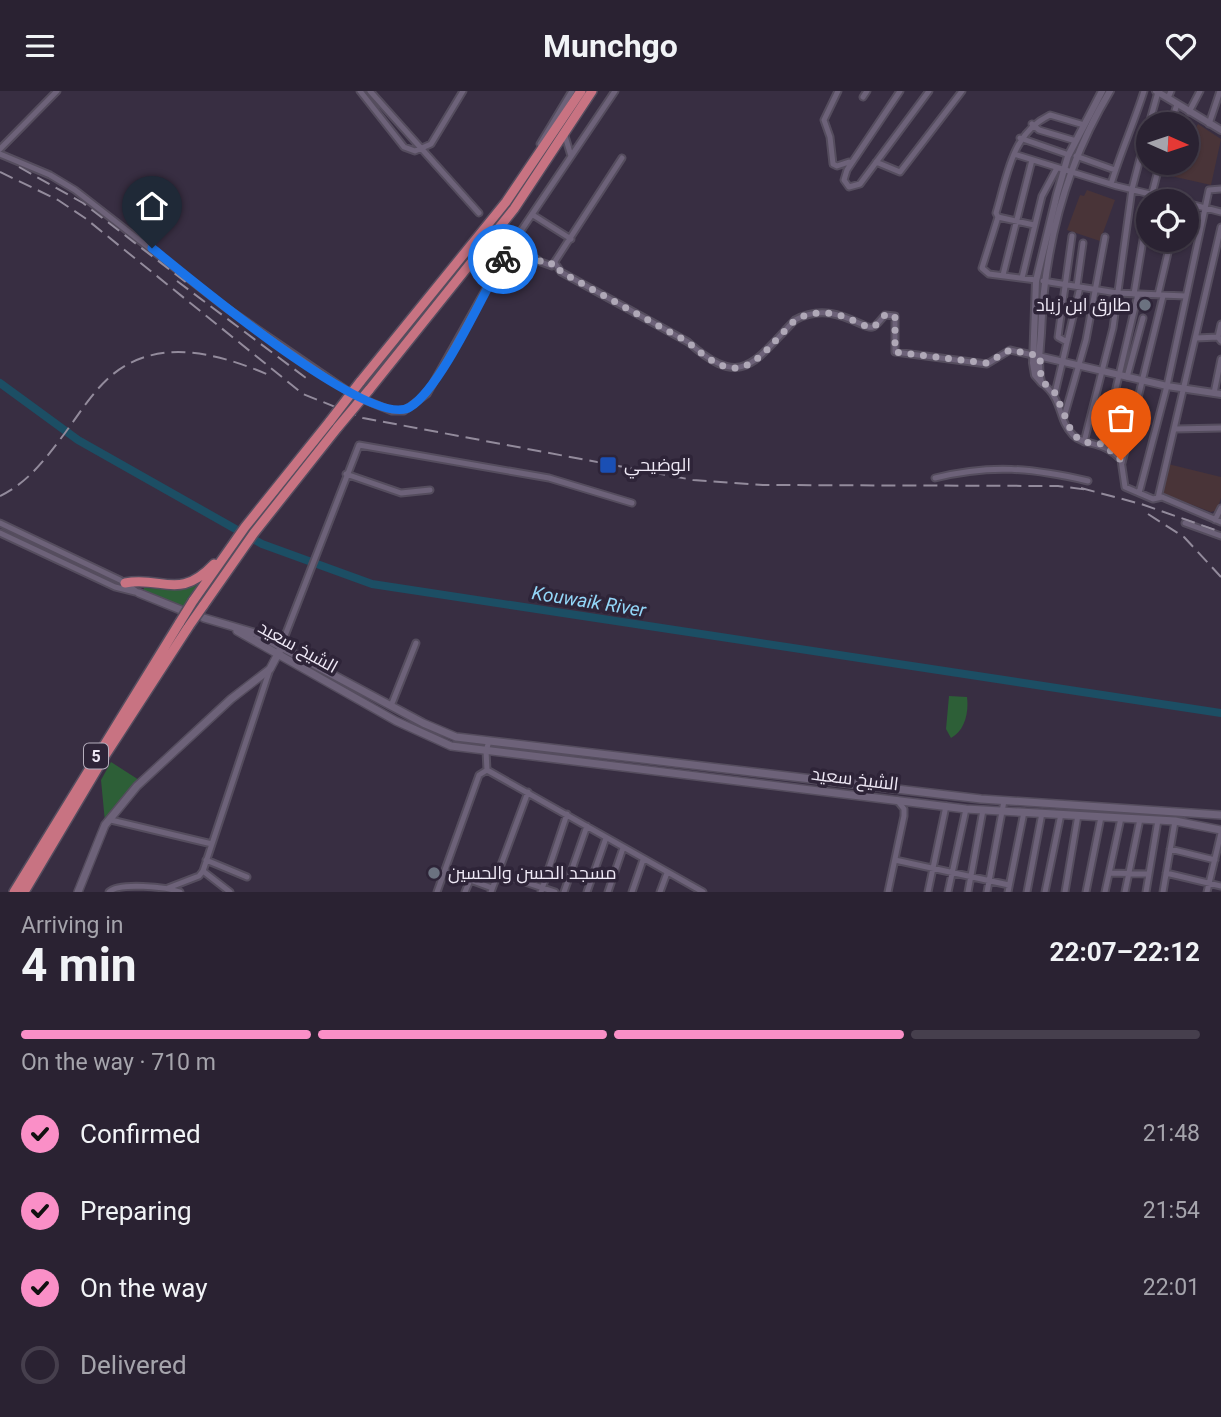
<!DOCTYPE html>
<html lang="en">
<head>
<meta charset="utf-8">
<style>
	body { margin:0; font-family:Roboto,Cairo,sans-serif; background:#362f3e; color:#f1f3f6; height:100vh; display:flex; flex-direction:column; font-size:26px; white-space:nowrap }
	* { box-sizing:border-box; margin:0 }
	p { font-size:23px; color:#a5a4ac }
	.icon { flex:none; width:38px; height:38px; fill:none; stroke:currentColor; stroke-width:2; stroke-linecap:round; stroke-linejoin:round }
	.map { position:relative; height:801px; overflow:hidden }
	.panel { display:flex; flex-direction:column; background:#2a2232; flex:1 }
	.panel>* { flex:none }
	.needle { width:46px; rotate:93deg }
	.tools { position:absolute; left:1136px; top:21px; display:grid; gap:14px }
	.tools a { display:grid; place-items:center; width:63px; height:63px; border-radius:50%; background:#2a2232; box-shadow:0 2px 5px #0004,0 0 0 2px #463f4d; font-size:35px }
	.pin { position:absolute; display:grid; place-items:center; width:60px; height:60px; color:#fff; margin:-72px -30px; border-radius:50% 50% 50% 0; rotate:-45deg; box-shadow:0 0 7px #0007 }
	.pin .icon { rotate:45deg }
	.courier { position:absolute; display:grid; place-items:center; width:70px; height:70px; margin:-35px; border:5px solid #1a73e8; border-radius:50%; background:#fff; color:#222; box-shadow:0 2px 9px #0007 }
	.head em { font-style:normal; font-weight:700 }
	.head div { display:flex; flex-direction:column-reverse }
	.head { display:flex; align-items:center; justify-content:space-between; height:119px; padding:0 21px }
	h1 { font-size:46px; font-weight:700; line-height:52px }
	.bar { display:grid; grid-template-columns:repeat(4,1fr); gap:10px 7px; align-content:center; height:84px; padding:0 21px }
	.bar i { height:9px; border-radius:5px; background:#463f4d }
	.bar .selected { background:#fa8fc7 }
	.bar p { grid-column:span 4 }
	ol { padding:0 21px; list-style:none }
	li { display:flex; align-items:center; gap:21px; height:77px }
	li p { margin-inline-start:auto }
	li .icon { padding:7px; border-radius:50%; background:#fa8fc7; color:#111; stroke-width:4 }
	li:last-child { color:#a5a4ac }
	li i { width:38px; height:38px; border:4px solid #463f4d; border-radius:50% }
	header { display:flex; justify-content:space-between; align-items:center; height:91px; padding:0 21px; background:#2a2232; font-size:32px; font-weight:700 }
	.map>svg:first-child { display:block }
	.education { fill:#493438 }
	.green { fill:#2d5f37 }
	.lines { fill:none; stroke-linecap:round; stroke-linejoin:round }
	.river { stroke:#1c4e64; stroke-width:8 }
	.minor-casing { stroke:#554d5e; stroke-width:9 }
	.tertiary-casing { stroke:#554d5e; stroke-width:10 }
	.secondary-casing { stroke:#554d5e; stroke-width:10 }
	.trunk-casing { stroke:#554d5e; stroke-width:12 }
	.minor { stroke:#6d6279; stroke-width:5 }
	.tertiary { stroke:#6d6279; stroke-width:6 }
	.secondary { stroke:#6d6279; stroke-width:7 }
	.trunk { stroke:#c87382; stroke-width:9 }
	.rail { stroke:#938b9c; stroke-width:2; stroke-dasharray:14 7; stroke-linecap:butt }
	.trunk-bridge-casing { stroke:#554d5e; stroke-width:12; stroke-linecap:butt }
	.trunk-bridge { stroke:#c87382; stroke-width:9 }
	.done { stroke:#afa8b7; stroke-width:7; stroke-dasharray:0 12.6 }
	.route { stroke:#1a73e8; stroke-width:9 }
	.worship-dot { fill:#6b7280; stroke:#2e2438; stroke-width:2.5 }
	.transit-dot { fill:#1a4fb4; stroke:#2e2438; stroke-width:2.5 }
	.labels { text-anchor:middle; stroke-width:7; stroke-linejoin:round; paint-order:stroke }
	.shield { fill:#2e2438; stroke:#b5aebd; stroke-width:2 }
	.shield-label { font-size:16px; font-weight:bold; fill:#efe9f6 }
	.poi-label { font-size:18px; fill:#efe9f6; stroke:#2e2438; text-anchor:start }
	.street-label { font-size:18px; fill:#efe9f6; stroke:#2e2438 }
	.water-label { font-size:19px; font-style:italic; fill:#93d6f8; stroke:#2e2438 }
</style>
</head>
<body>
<header><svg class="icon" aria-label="menu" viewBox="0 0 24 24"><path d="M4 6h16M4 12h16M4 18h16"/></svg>Munchgo<svg class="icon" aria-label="heart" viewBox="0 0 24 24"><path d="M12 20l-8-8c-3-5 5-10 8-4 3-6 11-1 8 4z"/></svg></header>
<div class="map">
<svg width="1221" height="801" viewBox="0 0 1221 801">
	<rect width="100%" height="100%" fill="#382e42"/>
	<path class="education" d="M1198 33 1221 48 1211 94 1171 85 1174 72H1186L1187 53Z
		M1087 99 1115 109 1100 150 1067 139 1080 104 1084 105Z
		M1168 373 1221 386V407L1217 419 1211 421 1161 402Z"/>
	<path class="green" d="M208 484 185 516 143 500 144 497 180 498Z
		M949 605 967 606C969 621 965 640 951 647L946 638Z
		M111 671 139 689 105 731 101 689Z"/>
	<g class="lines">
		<path class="river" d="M0 292 78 349 262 453 372 493 1221 622"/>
		<defs>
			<path id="minor" d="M360 0 404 56 415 60 431 53 463 0
				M370 0 479 122
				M838 0 824 29 830 46 833 73 837 75 849 71
				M900 0 847 79 844 89 849 96 860 93 929 0
				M863 6 867 0
				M1168 7 1171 0
				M1189 21 1200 0
				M1032 33 1039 39 1076 50
				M1149 33 1158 1
				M1171 33 1177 13
				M1209 33 1220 0
				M565 45 571 65
				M1020 47 1069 64
				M540 53 572 0
				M0 58 57 0
				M0 63 50 84 75 99 225 216 352 303
				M1014 63 1117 95 1179 110
				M1076 65 1115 79
				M876 71 900 81 962 0
				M1111 93C1121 60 1134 32 1144 0
				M1150 110 1160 72
				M1186 112 1221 121
				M533 124 571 148
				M998 126 1034 134
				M512 153 541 171 552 175 622 67
				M555 172 561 181 688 251C742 299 753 272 795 229 833 208 864 240 873 236 877 234 882 227 885 224L895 225V261L987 273 1010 259 1033 264
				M1003 184 1032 69
				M1022 187 1042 105 1057 77
				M1036 189 989 183 982 177 998 126 996 122C1008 83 1011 43 1050 24L1084 34
				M1043 190 1117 202 1185 205
				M1077 195 1083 152
				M1134 203 1148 119
				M1158 204 1171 149
				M1221 233 1218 246 1221 250
				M1196 247 1218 246
				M1067 251 1058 246 1072 145
				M1127 286 1143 227
				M1042 292C1064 309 1057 328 1073 344 1085 356 1102 348 1121 369L1125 396 1153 408 1162 406 1221 431
				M1055 302 1080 196
				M1214 302 1221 268
				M360 307 392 320H404L427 303 506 162 615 0
				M1064 326 1086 249 1105 146
				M1175 338 1221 337
				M1084 351 1113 237 1132 98 1148 37
				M1103 353 1138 203
				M1122 372 1163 205
				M346 383 401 402 430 399
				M935 387C991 373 1032 377 1088 390
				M1139 402 1167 295 1209 99 1221 98
				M1158 407 1221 136
				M1215 429 1221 417
				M0 432 120 489 139 502
				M1185 432 1221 445
				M0 442 115 496 139 502
				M281 555 359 354 549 387 632 412
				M391 615 416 552
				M487 679 703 801
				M111 729 212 753
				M1170 758 1215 769
				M206 769 247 786
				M895 769 1009 794
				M203 780 230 801
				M446 780 492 797
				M498 782 528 701
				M1109 782 1149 783
				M1166 782 1221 795
				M168 797 199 785 203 780 270 578
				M109 801C119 791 167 796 180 801
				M437 801 479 684 487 679 486 660 489 650
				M465 801 470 789
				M491 801 498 782 555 801
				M541 801 567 723
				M564 801 587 735
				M587 801 606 747
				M608 801 623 757
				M632 801 643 769
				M660 801 667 782
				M888 801 904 725V718L897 709
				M928 801 946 715
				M948 801 966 718
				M968 801 983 719
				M987 801 1004 710
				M1008 801 1024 721
				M1027 801 1042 722
				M1045 801 1061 723
				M1065 801 1078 724
				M1086 801 1101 726
				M1105 801 1121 727
				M1125 801 1140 728
				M1146 801 1158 729
				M1163 801 1175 730
				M1207 801 1221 742"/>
			<path id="tertiary" d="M1156 0 1221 39
				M1038 265 1167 295 1221 303
				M1041 291C1037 275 1040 258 1041 242 1044 157 1066 73 1110 0
				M1042 292 1035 284 1033 272 1036 190 1057 103 1068 65 1102 0"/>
			<path id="secondary" d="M139 502 181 519
				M204 527 255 542 423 632 456 646 981 708 1221 724
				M237 540 396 630 451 655 966 718 1175 730 1221 739
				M78 801 105 734 137 695 231 608 270 578 280 559"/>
			<path id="trunk" d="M360 291 506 111 581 0
				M369 299 514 118 592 0
				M125 492C163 485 179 510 214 473
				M193 510 245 436 330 330
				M203 515 254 442 338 336
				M14 801 180 531
				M24 801 106 663 189 535"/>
		</defs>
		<use href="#minor" class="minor-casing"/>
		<use href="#tertiary" class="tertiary-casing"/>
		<use href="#secondary" class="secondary-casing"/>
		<use href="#trunk" class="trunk-casing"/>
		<use href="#minor" class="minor"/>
		<use href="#tertiary" class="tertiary"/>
		<use href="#secondary" class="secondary"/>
		<use href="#trunk" class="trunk"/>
		<path class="rail" d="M19 76 83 112 187 192
			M0 81 58 109 85 127 303 303 363 327 693 389 763 394 1058 395 1089 399
			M177 190 306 287
			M1081 397 1141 413 1221 441
			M0 405C29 391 46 367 65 342 79 323 93 300 112 284 160 245 219 263 269 284
			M1148 423 1184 446 1221 486"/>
		<defs>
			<path id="trunk-bridge" d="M330 330 360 291
				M338 336 369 299
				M180 531 193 510
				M189 535 203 515"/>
		</defs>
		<use href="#trunk-bridge" class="trunk-bridge-casing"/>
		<use href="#trunk-bridge" class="trunk-bridge"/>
	</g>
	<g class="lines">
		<path class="done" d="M503 168 512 153 547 174 555 172 561 181 688 251C742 300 753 272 795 229 833 208 864 240 873 236 877 234 882 227 885 224L895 225V261L987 272 1010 259 1040 265 1041 289 1055 302 1073 344 1084 351 1103 353 1121 369"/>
		<path class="route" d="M152 157C188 186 372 341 410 316 441 297 483 203 503 168"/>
	</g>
	<g class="worship-dot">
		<circle cx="1145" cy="214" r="7"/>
		<circle cx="434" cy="782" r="7"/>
	</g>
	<rect class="transit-dot" x="599" y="365" width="18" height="18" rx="3.5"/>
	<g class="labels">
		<rect class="shield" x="84" y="652.5" width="24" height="25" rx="5"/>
		<g class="shield-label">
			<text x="96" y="671">5</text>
		</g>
		<g class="poi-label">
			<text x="1131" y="220" text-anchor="end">طارق ابن زياد</text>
			<text x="624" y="380">الوضيحي</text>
			<text x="448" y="788">مسجد الحسن والحسين</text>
		</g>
		<g class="street-label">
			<text transform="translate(298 556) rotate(29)" y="6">الشيخ سعيد</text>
			<text transform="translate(855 688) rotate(7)" y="6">الشيخ سعيد</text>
		</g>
		<g class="water-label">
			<text transform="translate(589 510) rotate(9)" y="7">Kouwaik River</text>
		</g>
	</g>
</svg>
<div class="tools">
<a><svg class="needle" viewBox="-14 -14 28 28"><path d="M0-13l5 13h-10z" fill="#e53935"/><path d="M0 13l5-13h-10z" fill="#a5a4ac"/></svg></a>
<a><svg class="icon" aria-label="locate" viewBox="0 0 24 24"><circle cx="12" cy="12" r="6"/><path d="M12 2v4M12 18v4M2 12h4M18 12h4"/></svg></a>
</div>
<div class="pin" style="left:1121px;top:369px;background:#ea580c"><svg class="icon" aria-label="bag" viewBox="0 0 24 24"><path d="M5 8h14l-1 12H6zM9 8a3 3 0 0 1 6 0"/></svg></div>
<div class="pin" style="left:152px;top:157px;background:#1f2937"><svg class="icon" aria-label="home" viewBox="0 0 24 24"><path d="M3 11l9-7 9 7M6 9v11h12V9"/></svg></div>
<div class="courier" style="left:503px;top:168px"><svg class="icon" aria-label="bike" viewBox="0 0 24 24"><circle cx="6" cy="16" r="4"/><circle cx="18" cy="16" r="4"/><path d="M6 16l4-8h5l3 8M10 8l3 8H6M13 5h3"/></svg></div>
</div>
<section class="panel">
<div class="head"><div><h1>4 min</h1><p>Arriving in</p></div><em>22:07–22:12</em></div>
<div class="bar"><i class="selected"></i><i class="selected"></i><i class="selected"></i><i></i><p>On the way · 710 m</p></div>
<ol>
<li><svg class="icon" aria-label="check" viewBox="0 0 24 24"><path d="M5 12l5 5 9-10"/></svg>Confirmed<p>21:48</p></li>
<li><svg class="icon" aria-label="check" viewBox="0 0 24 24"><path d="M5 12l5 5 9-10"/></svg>Preparing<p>21:54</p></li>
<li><svg class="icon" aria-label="check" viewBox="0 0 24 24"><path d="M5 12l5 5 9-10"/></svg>On the way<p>22:01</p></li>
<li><i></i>Delivered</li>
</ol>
</section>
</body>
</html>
